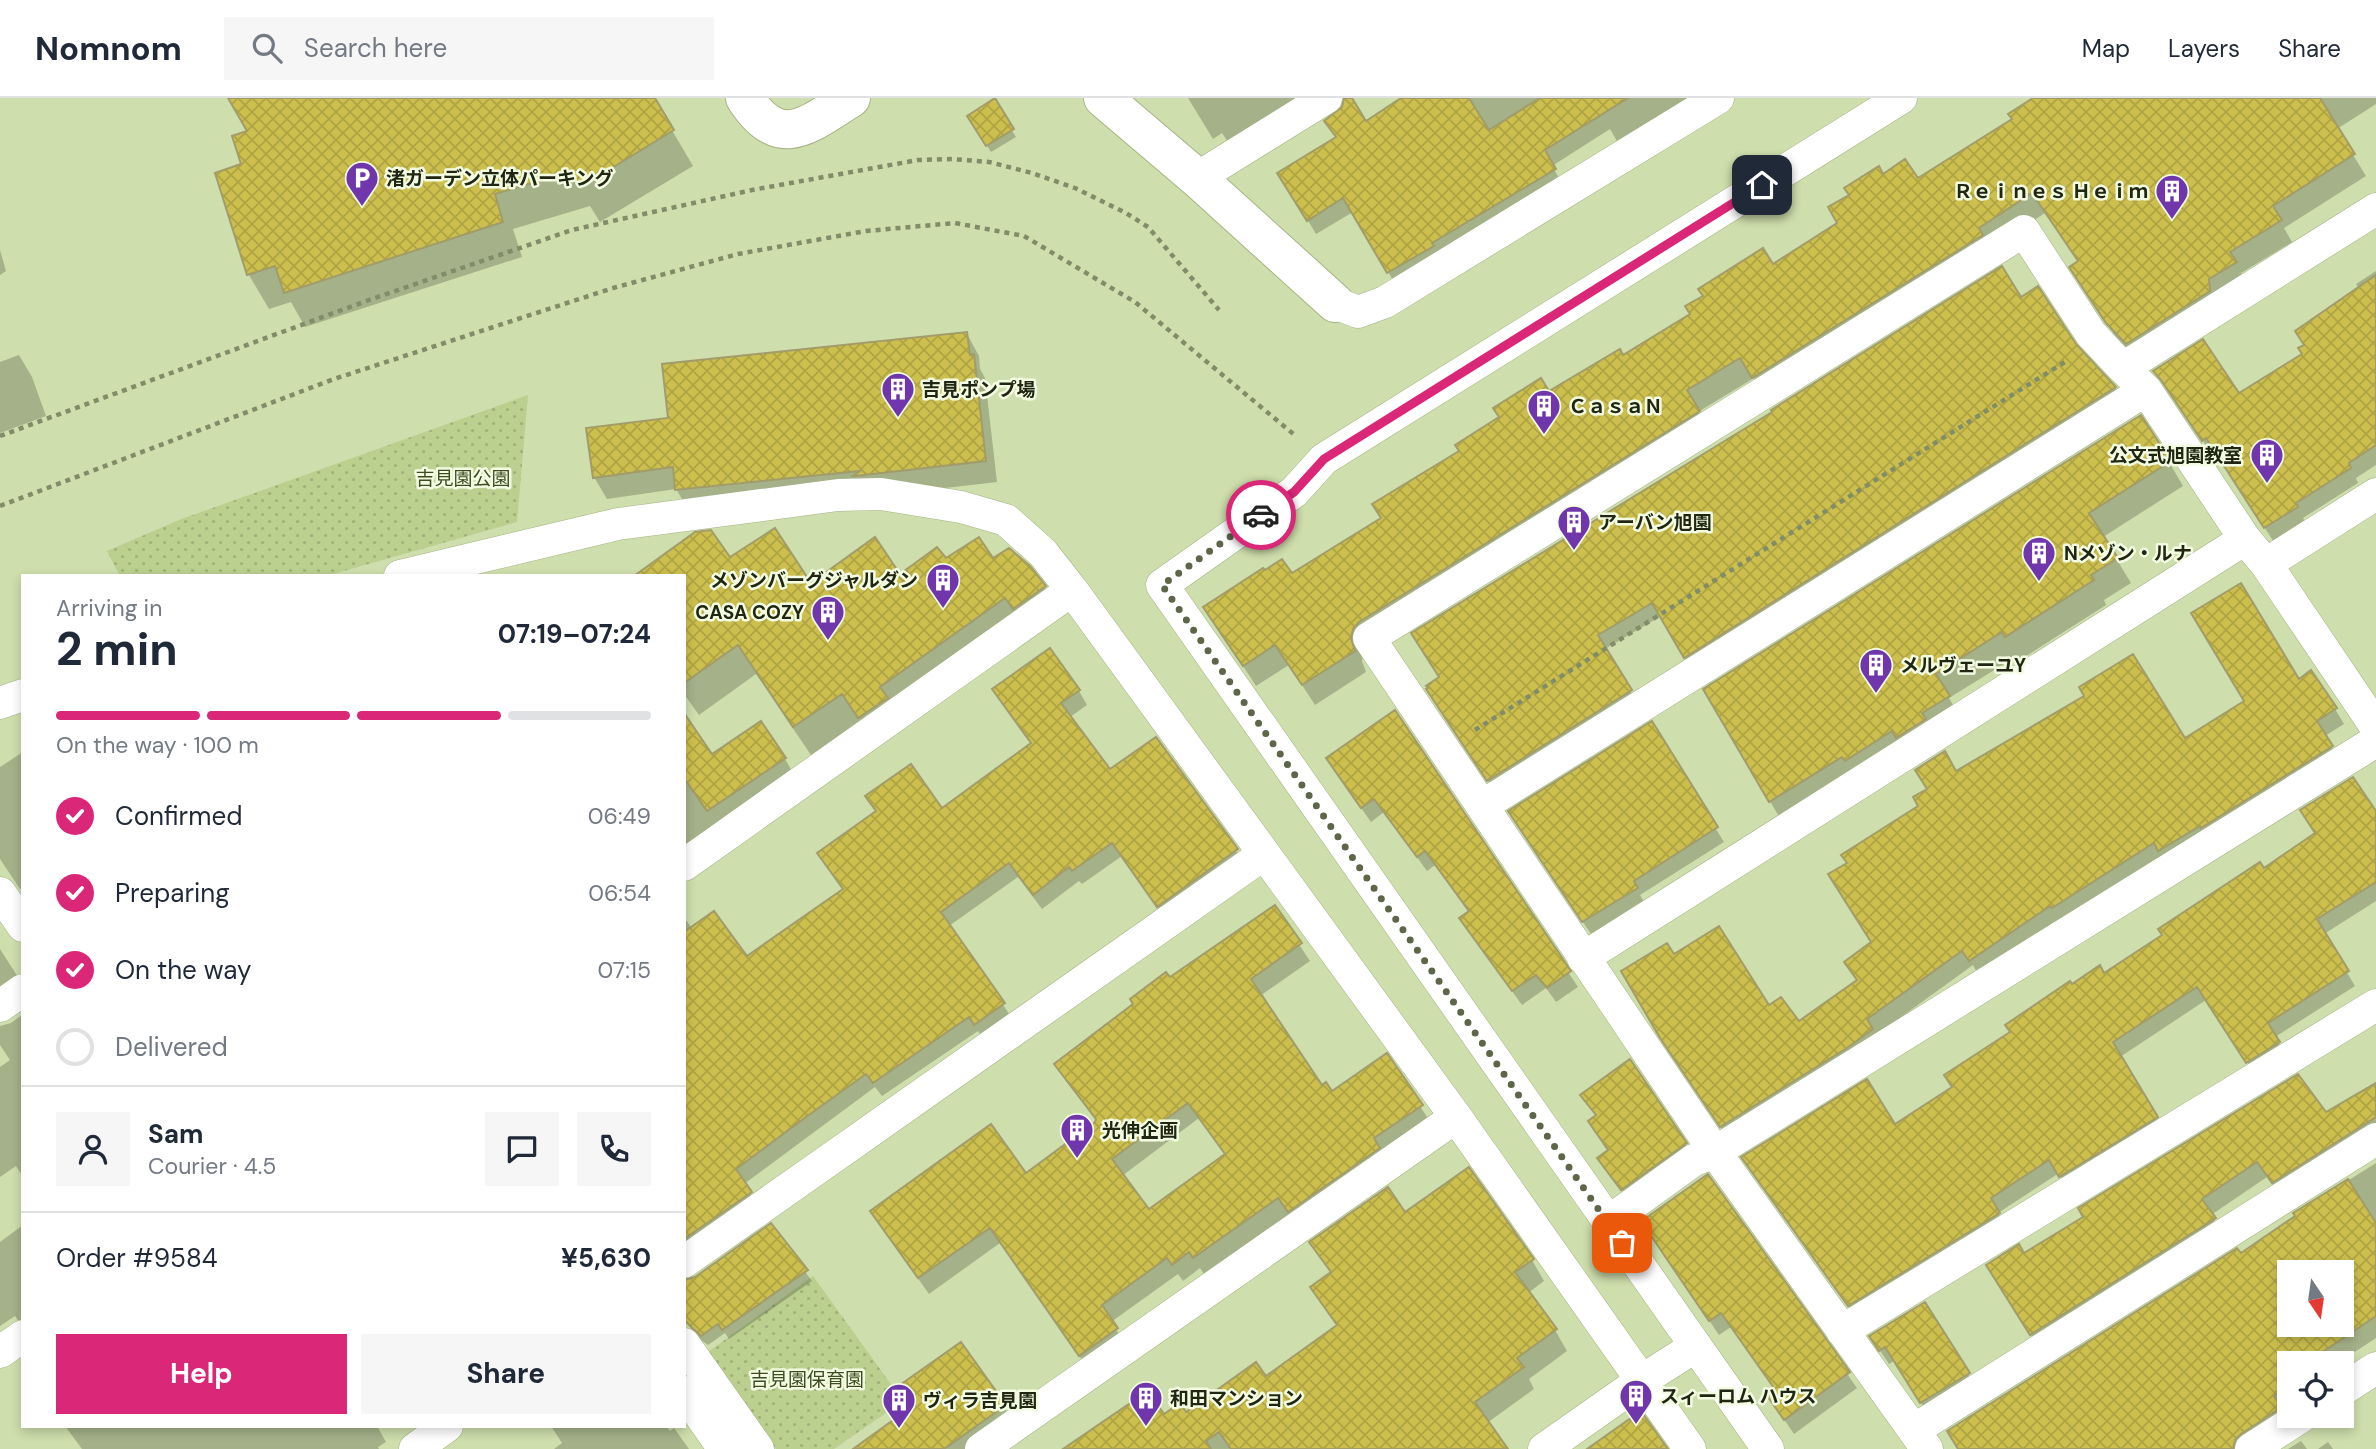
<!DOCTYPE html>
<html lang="en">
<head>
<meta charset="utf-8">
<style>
	body { margin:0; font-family:"DM Sans","Noto Sans JP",sans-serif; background:#f6f6f7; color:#1f2937; height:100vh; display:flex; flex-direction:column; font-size:26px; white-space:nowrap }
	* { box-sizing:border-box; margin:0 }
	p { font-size:23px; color:#747a83 }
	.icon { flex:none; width:38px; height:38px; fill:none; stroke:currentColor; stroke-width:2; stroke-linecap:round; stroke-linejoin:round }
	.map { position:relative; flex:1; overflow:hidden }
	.sheet { position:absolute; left:21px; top:476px; width:665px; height:854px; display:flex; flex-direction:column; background:#fff; border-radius:0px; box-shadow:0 4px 10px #0003 }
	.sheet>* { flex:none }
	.needle { width:46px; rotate:167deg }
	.buttons { position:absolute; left:2277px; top:1162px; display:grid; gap:14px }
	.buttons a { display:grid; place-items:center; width:77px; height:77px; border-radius:0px; background:#fff; box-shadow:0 4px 10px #0003; font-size:35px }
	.pin { position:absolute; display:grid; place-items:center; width:60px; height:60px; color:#fff; margin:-30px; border-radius:14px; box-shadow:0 4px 10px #0006 }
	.courier { position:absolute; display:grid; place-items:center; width:70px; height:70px; margin:-35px; border:5px solid #db2777; border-radius:50%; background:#fff; color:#222; box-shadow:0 2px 9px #0007 }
	.summary em { font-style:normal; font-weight:700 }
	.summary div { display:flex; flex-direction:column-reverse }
	.summary { display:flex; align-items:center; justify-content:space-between; height:119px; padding:0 35px }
	h1 { font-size:46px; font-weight:700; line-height:52px }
	.bar { display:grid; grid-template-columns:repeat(4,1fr); gap:10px 7px; align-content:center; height:84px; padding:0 35px }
	.bar i { height:9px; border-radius:5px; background:#e0e1e3 }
	.bar .active { background:#db2777 }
	.bar p { grid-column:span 4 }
	.line { display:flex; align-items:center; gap:18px; padding:0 35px; border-top:2px solid #e0e1e3 }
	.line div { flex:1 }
	.round { display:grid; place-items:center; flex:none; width:74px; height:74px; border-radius:0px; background:#f6f6f7 }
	ol { padding:0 35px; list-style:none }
	li { display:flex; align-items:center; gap:21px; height:77px }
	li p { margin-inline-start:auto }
	li .icon { padding:7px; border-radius:50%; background:#db2777; color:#fff; stroke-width:4 }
	li:last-child { color:#747a83 }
	li i { width:38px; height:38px; border:4px solid #e0e1e3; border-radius:50% }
	.button { display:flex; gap:14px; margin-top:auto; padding:14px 35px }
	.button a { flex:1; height:80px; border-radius:0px; background:#db2777; color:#fff; font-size:28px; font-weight:700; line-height:80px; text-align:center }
	.button a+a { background:#f6f6f7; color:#1f2937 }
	header { display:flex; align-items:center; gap:42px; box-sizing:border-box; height:98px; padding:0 35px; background:#fff; border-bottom:2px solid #e0e1e3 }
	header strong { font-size:33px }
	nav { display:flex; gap:38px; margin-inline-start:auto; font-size:24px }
	.search { width:490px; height:63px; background:#f6f6f7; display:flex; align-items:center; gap:18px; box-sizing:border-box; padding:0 24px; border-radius:0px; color:#747a83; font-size:26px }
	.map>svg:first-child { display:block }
	.park { fill:url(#park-dots) }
	.shadow { fill:#0003; fill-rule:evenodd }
	.building { fill:url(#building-cross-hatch); stroke:#a29c6a; stroke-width:2; fill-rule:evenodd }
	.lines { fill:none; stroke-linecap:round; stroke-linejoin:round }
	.street-casing { stroke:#a4b483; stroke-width:33 }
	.secondary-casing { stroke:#a4b483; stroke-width:40 }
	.path { stroke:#818c68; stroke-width:4.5; stroke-dasharray:5 5; stroke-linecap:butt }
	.street { stroke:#fff; stroke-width:32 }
	.secondary { stroke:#fff; stroke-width:38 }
	.done { stroke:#5d6648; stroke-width:7; stroke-dasharray:0 12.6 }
	.route { stroke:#db2777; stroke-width:9 }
	.labels { text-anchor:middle; stroke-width:5; stroke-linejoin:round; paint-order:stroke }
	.poi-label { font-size:19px; font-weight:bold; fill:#202612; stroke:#f3fce2; text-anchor:start }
	.park-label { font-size:19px; fill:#3f4b21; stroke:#f3fce2 }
</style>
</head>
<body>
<header>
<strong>Nomnom</strong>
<div class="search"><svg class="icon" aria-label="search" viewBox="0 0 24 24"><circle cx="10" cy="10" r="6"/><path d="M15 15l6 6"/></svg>Search here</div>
<nav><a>Map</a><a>Layers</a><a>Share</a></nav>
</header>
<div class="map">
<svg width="2376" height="1351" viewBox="0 0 2376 1351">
	<defs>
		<pattern id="park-dots" width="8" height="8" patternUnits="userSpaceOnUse" patternTransform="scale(1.75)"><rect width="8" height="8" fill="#bbcf8e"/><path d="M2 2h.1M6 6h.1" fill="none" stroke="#a0b279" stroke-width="1.8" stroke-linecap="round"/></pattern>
		<pattern id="building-cross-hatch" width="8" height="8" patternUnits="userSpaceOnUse" patternTransform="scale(1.75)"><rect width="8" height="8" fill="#ccbf4e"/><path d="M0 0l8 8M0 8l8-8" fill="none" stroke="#afa443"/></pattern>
	</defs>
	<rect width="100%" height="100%" fill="#cedeac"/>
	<path class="park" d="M528 297 517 424 326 478H120L107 453 179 422Z
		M813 1178 903 1303 834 1351H776L708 1254Z"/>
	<path class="shadow" d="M229 0H653L693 68 600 124 590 108 513 131 522 159 305 229 291 204 269 211 249 177 217 76 243 68 249 34Z
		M1188 0H1301L1230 47 1222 35 1213 41Z
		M1405 0H1699L1621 50 1610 31 1552 68 1563 87 1397 189 1353 114 1316 136 1280 75Z
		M2037 0H2376V6L2337 31 2366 78 2284 130 2292 144 2241 175 2247 186 2139 267 2120 246 2084 190 2079 164 2045 115 1766 300 1754 280 1698 314 1710 335 1364 553 1362 563 1366 574 1315 607 1289 567 1256 588 1205 509 1291 477 1383 421 1461 354 1549 296 1623 259 1839 126 1883 79 1917 83 2014 22Z
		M994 3 1016 39 991 54 969 19Z
		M0 152 6 173 0 177Z
		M2376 173V367L2356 380 2358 385 2303 420 2305 424 2274 444 2215 354 2212 356 2155 274 2238 298 2304 256 2359 191 2356 186Z
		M2021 201 2074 247 2115 290 2123 304 1693 573 1661 518 1605 551 1639 607 1497 696 1436 606Z
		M967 236 979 258 980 271 985 280 997 384 868 399 689 413 676 391 607 401 594 379 670 321Z
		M19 257 32 279 46 318 0 335V264Z
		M2169 364 2183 388 2103 439 2131 485 2104 502 2106 507 2020 562 2017 558 1949 600 1962 623 1784 727 1705 592Z
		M730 462 810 487 900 478 945 463H993L1044 489 1061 519 860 625 811 657 756 576 699 617 684 596V478Z
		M2298 583 2335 611 2344 626 2325 638 2341 664 1979 878 1973 867 1730 1043 1671 956 1768 910 1798 925 1858 884 1846 864 1873 845 1848 766 1920 708 1956 675 2185 642Z
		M994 592 1079 593 1087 607 1070 619 1110 673 1156 641 1245 766 1166 822 1122 758 1082 786 1079 783 1042 811 1018 779 949 828 1012 920 983 940 978 933 882 998 875 989 744 1086 758 1109 684 1161V825L687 823 692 831 746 861 844 793 819 756 942 712 1032 647Z
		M1395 615 1578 889 1556 904 1546 890 1522 907 1470 835 1469 815 1435 767 1427 773 1384 714 1371 724 1337 676Z
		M1651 626 1724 744 1640 797 1644 804 1591 836 1518 727Z
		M684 653 712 659 785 661 793 675 684 752Z
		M23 654V790L20 791 0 761V669Z
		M2376 714V803L2324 836 2355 888 2275 939 2287 959 2256 978 2206 902 2120 959 2165 1033 2069 1092 2059 1075 1998 1115 2007 1130 1857 1221 1752 1074 1895 1028 1954 991 2012 935 2072 888 2104 877 2263 772Z
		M1274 809 1310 863 1260 898 1322 989 1332 995 1387 958 1431 1025 1299 1130 1289 1116 1204 1176 1200 1170 1183 1183 1178 1176 1111 1224 1127 1248 1090 1273 1000 1145 929 1196 882 1130 1025 1078 1097 1024 1066 983 1056 966 1169 882ZM1199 1020 1226 1058 1149 1113 1122 1078Z
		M0 851 23 887 0 913Z
		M23 916V1079L16 1068 0 1079V969L10 962 0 947V928L11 925Z
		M2376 987V1041L2282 1100 2267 1079 2211 1117 2223 1137 2040 1252 1998 1183 2024 1157 2326 1017Z
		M1583 997 1685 1046 1694 1061 1631 1106 1600 1061 1609 1054 1590 1024 1596 1019Z
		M2376 1065V1240L2338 1265H2289V1310L2251 1351H1959L2297 1118 2295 1116ZM2289 1174H2342V1227H2289Z
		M1468 1071 1532 1162 1544 1183 1528 1195 1555 1232 1567 1253 1529 1281 1534 1291 1487 1325 1506 1351H1065L1163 1318 1186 1317 1266 1280 1338 1229 1313 1189 1331 1176 1312 1144 1405 1116Z
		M1708 1079 1857 1290 1794 1336 1777 1311 1775 1291 1731 1229 1719 1237 1656 1144Z
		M23 1127V1230L15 1218 0 1228V1144Z
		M771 1128 812 1183 729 1241 725 1235 708 1247 697 1239 684 1221 695 1181Z
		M1925 1206 1977 1291 1930 1319 1894 1263 1889 1266 1871 1239Z
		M961 1246 1017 1329 986 1351H856L915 1309 902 1288Z
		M65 1328H377L386 1344 378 1349 379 1351H82Z
		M551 1328H666L670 1333 674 1330 689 1351H554L562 1345Z
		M2301 1343 2307 1351H2288Z
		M2328 1344 2333 1351H2318Z"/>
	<path class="building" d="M228 0H655L674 32 579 90 568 74 495 96 503 124 284 195 275 168 247 177 215 75 241 66 232 38 247 33Z
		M995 0 1014 31 986 48 967 18Z
		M1344 0H1352L1366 23 1401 0H1469L1489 32 1540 0H1628L1545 52 1556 71 1432 145 1434 148 1387 175 1343 100 1307 123 1277 75 1336 39 1324 23 1342 9Z
		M2033 0H2320L2355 56 2273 108 2282 122 2230 154 2237 164 2209 181 2210 193 2126 246 2106 225 2069 169 2078 163 2032 95 1979 130 1983 137 1752 280 1740 260 1687 292 1700 313 1359 524 1353 531 1351 540 1355 553 1302 587 1275 547 1243 568 1203 509 1263 470 1265 472 1282 461 1292 475 1381 420 1372 406 1459 353 1455 347 1499 319 1493 310 1541 280 1549 293 1620 251 1623 257 1690 216 1685 208 1703 198 1698 191 1763 150 1773 166 1837 125 1828 109 1849 97 1844 90 1879 68 1883 76 1905 61 1918 80 2012 21 2008 16Z
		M2002 168 2021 199 2038 188 2076 246 2116 289 1684 560 1652 505 1598 537 1632 592 1487 683 1426 591 1428 590 1426 588 1439 579 1411 535 1772 314 1771 312Z
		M2376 177V347L2349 365 2351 370 2296 405 2298 409 2264 430 2206 340 2202 343 2161 282 2153 273 2203 241 2239 295 2302 256 2298 250 2304 247 2295 233Z
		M967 234 970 257 974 256 986 363 855 378H853L860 373 675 392 673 369 593 380 586 330 668 320 662 266Z
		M2141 317 2171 363 2089 415 2118 460 2091 477 2094 482 2005 539 2002 534 1936 576 1950 598 1922 615 1926 621 1896 640 1892 633 1845 663 1842 659 1769 704 1703 591Z
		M775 430 811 485 875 439 900 476 937 449 946 460 979 439 993 460 1009 450 1030 468 1046 488 1013 511 1005 500 880 589 888 600 858 620 842 596 793 629 738 547 684 585V478H634L695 434 711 432 730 459Z
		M2241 485 2299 581 2311 572 2337 610 2317 623 2333 648 2201 730 2200 728 2158 753 2154 745 2052 810 2050 808 1969 863 1962 853 1867 921 1873 931 1847 950 1720 1029 1660 940 1621 873 1667 845 1674 856 1719 828 1769 907 1781 899 1799 923 1857 882 1844 864 1871 844 1828 776 1847 765 1841 757 1918 708 1913 699 1927 691 1915 672 1945 653 1956 673 2084 598 2079 589 2133 556 2185 640 2244 603 2191 515Z
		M1050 550 1080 592 1061 605 1110 671 1156 639 1238 751 1157 809 1112 745 1072 773 1069 769 1033 797 1009 765 941 814 1005 905 974 927 969 919 873 985 866 976 806 1019 736 1071 752 1094 684 1141V834L714 813 747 858 843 791 817 755 876 713 865 698 911 666 942 710 1031 645 992 591Z
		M1395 612 1571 873 1547 890 1536 877 1512 893 1459 820 1469 813 1425 753 1417 759 1374 701 1361 710 1326 660Z
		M684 615 712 656 761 623 786 660 707 713 684 680Z
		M1652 623 1718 729 1634 783 1638 790 1582 824 1508 713Z
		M2353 679 2376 713V784L2317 821 2349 873 2268 925 2280 944 2246 965 2197 889 2113 944 2158 1019 2059 1079 2049 1062 1991 1100 2000 1115 1848 1208 1741 1059 1867 981 1895 1026 1952 989 1944 977 2010 934 2005 927 2070 883 2072 886 2100 867 2104 875 2162 837 2158 831 2260 764 2264 770 2315 735 2300 712Z
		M1275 807 1302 845 1251 881 1322 987 1326 984 1332 993 1387 955 1423 1007 1374 1040 1380 1050 1288 1114 1278 1100 1193 1160 1189 1154 1172 1167 1167 1160 1102 1207 1118 1230 1079 1258 990 1130 918 1180 870 1113 991 1026 1026 1075 1095 1024 1096 1021 1054 966 1133 906 1130 901 1166 874 1170 879ZM1188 1005 1225 1056 1149 1111 1112 1061Z
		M1630 961 1687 1045 1621 1092 1597 1060 1608 1052 1588 1023 1596 1017 1580 997Z
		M2298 976 2326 1014 2376 985V1019L2272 1085 2257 1064 2202 1101 2216 1120 2030 1237 1986 1167 2019 1146 2024 1155 2083 1119 2078 1110Z
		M1469 1069 1534 1161 1515 1174 1557 1231 1517 1260 1524 1269 1475 1304 1508 1351H1231L1219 1334 1206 1343 1211 1351H1063L1148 1293 1164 1316 1180 1305 1186 1314 1256 1264 1266 1278 1337 1227 1310 1189 1331 1174 1309 1144 1388 1089 1405 1114Z
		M1708 1076 1850 1274 1784 1322 1766 1296 1774 1290 1721 1215 1709 1223 1645 1129 1647 1128 1643 1122Z
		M2348 1081 2376 1125V1218L2324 1253 2332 1265H2289V1288L2274 1298 2282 1309 2241 1336 2235 1342 2233 1351H1958L1947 1333 2237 1150 2241 1155 2295 1118 2293 1115ZM2289 1174H2342V1227H2289Z
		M771 1125 808 1172 722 1232 718 1226 701 1238 684 1222V1182L695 1179Z
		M1925 1204 1970 1275 1920 1305 1885 1249 1879 1253 1869 1238Z
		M961 1244 1006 1307 944 1351H853L914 1307 900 1287Z
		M1641 1313 1668 1351H1587Z"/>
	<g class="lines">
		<defs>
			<path id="street" d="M1197 80 1326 0
				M2376 111 2123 270 2146 292 2245 441 2266 466 2376 629
				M1335 205 1358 214 1385 204 1718 0
				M2266 466 2376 396
				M400 478 618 426 838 397 881 396 961 409 1006 422 1043 455 1072 492 1456 1019 1690 1351
				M0 605 23 597
				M1482 708 2146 292
				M684 767 1072 492
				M0 795 23 828
				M1583 860 2245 441
				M0 908 23 892
				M1608 1124 1694 1062 1715 1054 2376 643
				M684 1164 1264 756
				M1842 1233 2376 907
				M684 1246 758 1351
				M0 1254 23 1238
				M2342 1292 2376 1270
				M684 1294 724 1351
				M1914 1332 2376 1041
				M415 1351 447 1328
				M981 1351 1456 1019
				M1544 1351 1641 1283 1696 1248
				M1768 1351 1162 487 1294 394 1324 361 1901 0
				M1927 1351 1715 1054 1369 540 2024 133 2091 236 2123 270
				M2251 1351 2302 1318"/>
			<path id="secondary" d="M745 0C780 55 809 26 851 0
				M1103 0 1197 80 1335 205"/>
		</defs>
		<use href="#street" class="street-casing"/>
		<use href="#secondary" class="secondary-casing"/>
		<path class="path" d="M0 338 369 202 572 132 752 92 918 62 952 61 989 64 1032 75 1075 90 1126 115 1148 129 1219 212
			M0 408 334 281 613 190 738 156 866 133 955 125 1024 138 1135 204 1297 339
			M1475 632 2068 262"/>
		<use href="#street" class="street"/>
		<use href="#secondary" class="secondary"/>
	</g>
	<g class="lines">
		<path class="done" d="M1261 417 1162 487 1622 1145"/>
		<path class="route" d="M1261 417 1294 394 1324 361 1762 87"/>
	</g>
	<defs>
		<symbol id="parking-pin" viewBox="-11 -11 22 30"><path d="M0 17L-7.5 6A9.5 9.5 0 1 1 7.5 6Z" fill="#7037ad" stroke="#f3fce2"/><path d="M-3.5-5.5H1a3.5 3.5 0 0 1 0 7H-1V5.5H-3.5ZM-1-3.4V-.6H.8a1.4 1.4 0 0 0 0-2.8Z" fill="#fff"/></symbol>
		<symbol id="building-pin" viewBox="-11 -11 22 30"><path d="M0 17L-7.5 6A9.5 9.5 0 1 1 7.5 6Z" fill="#7037ad" stroke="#f3fce2"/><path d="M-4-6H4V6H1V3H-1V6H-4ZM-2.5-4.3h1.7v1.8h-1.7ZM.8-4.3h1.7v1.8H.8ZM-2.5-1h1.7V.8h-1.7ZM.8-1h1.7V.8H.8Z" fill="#fff"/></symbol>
	</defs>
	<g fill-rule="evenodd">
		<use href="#parking-pin" x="343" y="61" width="38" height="52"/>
		<use href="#building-pin" x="2153" y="74" width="38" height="52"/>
		<use href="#building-pin" x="879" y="272" width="38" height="52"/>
		<use href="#building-pin" x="1525" y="289" width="38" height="52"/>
		<use href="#building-pin" x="2248" y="338" width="38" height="52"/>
		<use href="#building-pin" x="1555" y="405" width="38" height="52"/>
		<use href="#building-pin" x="2020" y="436" width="38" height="52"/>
		<use href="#building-pin" x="924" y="463" width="38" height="52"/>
		<use href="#building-pin" x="809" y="495" width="38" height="52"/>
		<use href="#building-pin" x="1857" y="548" width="38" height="52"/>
		<use href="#building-pin" x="1058" y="1013" width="38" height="52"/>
		<use href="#building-pin" x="1617" y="1279" width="38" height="52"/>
		<use href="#building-pin" x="1127" y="1281" width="38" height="52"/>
		<use href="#building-pin" x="880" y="1283" width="38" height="52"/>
	</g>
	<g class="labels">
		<g class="poi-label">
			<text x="386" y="87">渚ガーデン立体パーキング</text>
			<text x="2148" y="100" text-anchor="end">Ｒｅｉｎｅｓ Ｈｅｉｍ</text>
			<text x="922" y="298">吉見ポンプ場</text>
			<text x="1568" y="315">ＣａｓａＮ</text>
			<text x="2242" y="364" text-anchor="end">公文式旭園教室</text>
			<text x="1598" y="431">アーバン旭園</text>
			<text x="2064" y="462">Nメゾン・ルナ</text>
			<text x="918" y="489" text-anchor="end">メゾンバーグジャルダン</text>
			<text x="804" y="521" text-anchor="end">CASA COZY</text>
			<text x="1900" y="574">メルヴェーユY</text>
			<text x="1102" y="1039">光伸企画</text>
			<text x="1660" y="1305">スィーロム ハウス</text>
			<text x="1170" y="1307">和田マンション</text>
			<text x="923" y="1309">ヴィラ吉見園</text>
		</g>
		<g class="park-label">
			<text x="463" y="387">吉見園公園</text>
			<text x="807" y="1288">吉見園保育園</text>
		</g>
	</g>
</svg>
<div class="buttons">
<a><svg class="needle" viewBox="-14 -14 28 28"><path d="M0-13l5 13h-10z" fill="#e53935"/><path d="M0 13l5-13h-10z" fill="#747a83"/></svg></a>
<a><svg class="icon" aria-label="locate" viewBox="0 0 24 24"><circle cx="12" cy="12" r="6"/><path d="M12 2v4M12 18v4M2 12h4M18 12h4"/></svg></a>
</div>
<div class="pin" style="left:1622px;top:1145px;background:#ea580c"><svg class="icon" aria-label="bag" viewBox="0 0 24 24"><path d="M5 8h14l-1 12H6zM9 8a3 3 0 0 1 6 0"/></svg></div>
<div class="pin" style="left:1762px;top:87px;background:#1f2937"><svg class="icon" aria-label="home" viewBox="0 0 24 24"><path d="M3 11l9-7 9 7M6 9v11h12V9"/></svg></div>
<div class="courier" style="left:1261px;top:417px"><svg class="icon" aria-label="car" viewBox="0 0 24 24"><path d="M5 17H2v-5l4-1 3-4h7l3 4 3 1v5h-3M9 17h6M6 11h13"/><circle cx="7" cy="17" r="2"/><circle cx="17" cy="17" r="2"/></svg></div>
<section class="sheet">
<div class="summary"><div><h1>2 min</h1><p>Arriving in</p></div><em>07:19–07:24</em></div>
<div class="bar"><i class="active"></i><i class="active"></i><i class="active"></i><i></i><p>On the way · 100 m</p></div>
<ol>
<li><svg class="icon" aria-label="check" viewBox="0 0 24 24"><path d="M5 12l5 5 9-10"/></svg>Confirmed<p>06:49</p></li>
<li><svg class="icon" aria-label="check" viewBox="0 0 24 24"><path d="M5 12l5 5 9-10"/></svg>Preparing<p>06:54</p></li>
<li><svg class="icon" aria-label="check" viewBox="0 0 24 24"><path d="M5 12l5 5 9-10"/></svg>On the way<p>07:15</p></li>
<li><i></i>Delivered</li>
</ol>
<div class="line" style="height:126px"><a class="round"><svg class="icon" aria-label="person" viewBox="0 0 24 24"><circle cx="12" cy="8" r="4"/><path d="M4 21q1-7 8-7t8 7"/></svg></a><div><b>Sam</b><p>Courier · 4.5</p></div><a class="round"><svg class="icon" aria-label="chat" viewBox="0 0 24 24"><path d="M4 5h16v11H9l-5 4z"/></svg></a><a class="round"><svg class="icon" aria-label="phone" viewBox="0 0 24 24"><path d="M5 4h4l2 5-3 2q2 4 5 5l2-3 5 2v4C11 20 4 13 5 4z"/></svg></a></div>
<div class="line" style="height:91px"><div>Order #9584</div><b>¥5,630</b></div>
<div class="button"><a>Help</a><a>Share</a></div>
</section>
</div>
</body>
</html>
